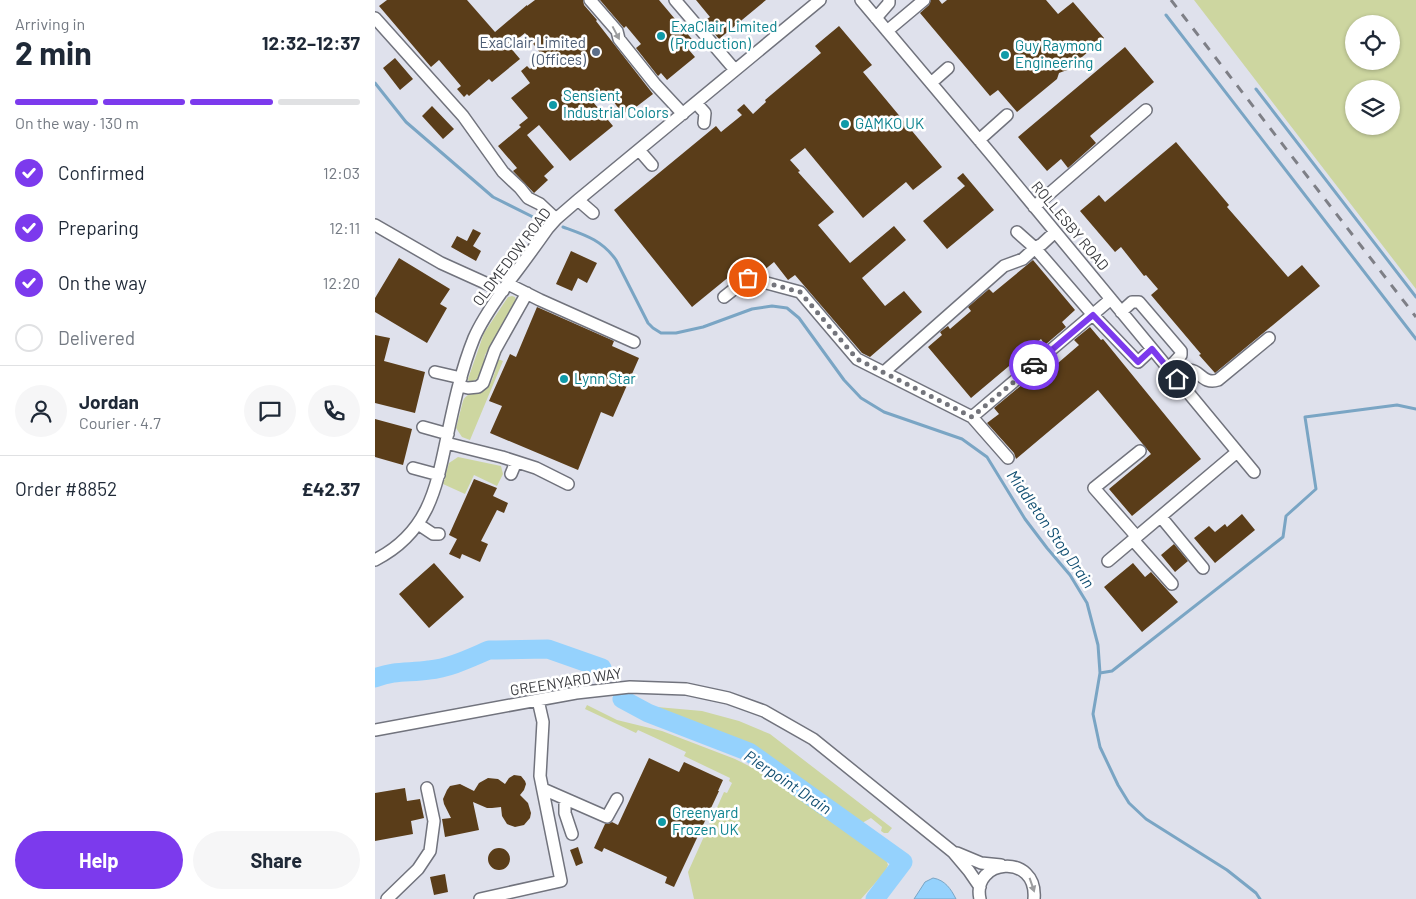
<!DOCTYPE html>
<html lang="en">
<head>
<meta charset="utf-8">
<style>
	body { margin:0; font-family:Barlow,sans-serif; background:#f6f6f7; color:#1f2937; height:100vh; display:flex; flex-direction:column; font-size:19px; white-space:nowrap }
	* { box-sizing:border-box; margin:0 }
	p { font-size:16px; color:#747a83 }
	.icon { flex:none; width:28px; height:28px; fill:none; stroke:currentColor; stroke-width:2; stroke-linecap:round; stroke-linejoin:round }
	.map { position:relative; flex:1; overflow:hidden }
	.details { display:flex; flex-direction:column; background:#fff; width:375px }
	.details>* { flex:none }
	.tools { position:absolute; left:970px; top:15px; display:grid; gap:10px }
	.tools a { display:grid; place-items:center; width:55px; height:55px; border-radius:50%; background:#fff; box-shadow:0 1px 4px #0004; font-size:25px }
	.pin { position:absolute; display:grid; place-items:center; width:42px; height:42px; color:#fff; margin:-21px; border:2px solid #fff; border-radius:50%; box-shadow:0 1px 5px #0007 }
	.courier { position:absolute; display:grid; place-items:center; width:50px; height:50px; margin:-25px; border:4px solid #7c3aed; border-radius:50%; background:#fff; color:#222; box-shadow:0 1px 6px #0007 }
	.overview em { font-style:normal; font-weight:700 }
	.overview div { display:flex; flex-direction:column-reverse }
	.overview { display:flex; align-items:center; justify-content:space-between; height:85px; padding:0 15px }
	h1 { font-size:32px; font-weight:700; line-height:38px }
	.bar { display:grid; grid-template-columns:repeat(4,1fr); gap:8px 5px; align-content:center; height:60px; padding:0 15px }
	.bar i { height:6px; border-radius:4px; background:#e0e1e3 }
	.bar .current { background:#7c3aed }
	.bar p { grid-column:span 4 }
	.line { display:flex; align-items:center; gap:12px; padding:0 15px; border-top:1px solid #e0e1e3 }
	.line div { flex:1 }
	.round { display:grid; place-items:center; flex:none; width:52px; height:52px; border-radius:26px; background:#f6f6f7 }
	ol { padding:0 15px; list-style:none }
	li { display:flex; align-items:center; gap:15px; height:55px }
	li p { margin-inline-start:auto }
	li .icon { padding:5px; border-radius:50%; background:#7c3aed; color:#fff; stroke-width:4 }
	li:last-child { color:#747a83 }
	li i { width:28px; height:28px; border:2px solid #e0e1e3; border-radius:50% }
	.button { display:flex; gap:10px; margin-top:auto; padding:10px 15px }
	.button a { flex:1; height:58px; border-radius:30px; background:#7c3aed; color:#fff; font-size:20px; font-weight:700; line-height:58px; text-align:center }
	.button a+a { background:#f6f6f7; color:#1f2937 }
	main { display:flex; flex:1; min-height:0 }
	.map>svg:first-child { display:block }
	.green { fill:#cdd6a0; fill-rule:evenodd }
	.water { fill:#95d2fd; stroke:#7aa5c4 }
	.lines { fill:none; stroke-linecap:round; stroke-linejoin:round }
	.stream { stroke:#7aa5c4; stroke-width:3 }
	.river { stroke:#95d2fd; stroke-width:19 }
	.building { fill:#5a3d19 }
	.minor-casing { stroke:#71737d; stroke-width:14 }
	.minor { stroke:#fff; stroke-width:11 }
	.rail { stroke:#7e7f86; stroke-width:3; stroke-dasharray:9 9; stroke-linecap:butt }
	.oneway { fill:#9c9d9f }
	.done { stroke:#74757c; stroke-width:5; stroke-dasharray:0 9 }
	.route { stroke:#7c3aed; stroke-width:6 }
	.culture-dot { fill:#0f9aa8; stroke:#fff; stroke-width:2 }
	.service-dot { fill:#5c6f8a; stroke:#fff; stroke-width:2 }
	.labels { text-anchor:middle; stroke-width:5; stroke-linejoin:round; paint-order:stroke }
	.culture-label { font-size:15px; fill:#0d838f; stroke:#fff; text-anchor:start }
	.service-label { font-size:15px; fill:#4e5e75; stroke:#fff; text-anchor:end }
	.street-label { font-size:15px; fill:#3a3b3f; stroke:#fff }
	.water-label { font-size:16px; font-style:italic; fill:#124f72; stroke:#fff }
</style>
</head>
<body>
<main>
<section class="details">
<div class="overview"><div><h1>2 min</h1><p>Arriving in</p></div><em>12:32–12:37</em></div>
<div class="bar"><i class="current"></i><i class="current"></i><i class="current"></i><i></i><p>On the way · 130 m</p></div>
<ol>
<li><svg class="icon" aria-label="check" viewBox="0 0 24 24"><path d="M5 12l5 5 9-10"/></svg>Confirmed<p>12:03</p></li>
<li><svg class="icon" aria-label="check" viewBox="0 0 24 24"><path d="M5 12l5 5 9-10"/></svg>Preparing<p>12:11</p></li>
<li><svg class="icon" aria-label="check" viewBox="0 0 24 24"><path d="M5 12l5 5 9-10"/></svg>On the way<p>12:20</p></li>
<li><i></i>Delivered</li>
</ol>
<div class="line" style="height:90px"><a class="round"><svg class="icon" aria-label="person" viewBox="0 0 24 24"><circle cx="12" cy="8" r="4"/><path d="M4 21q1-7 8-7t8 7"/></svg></a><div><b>Jordan</b><p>Courier · 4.7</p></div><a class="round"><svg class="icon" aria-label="chat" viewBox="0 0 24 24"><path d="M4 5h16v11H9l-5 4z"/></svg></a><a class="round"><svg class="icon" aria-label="phone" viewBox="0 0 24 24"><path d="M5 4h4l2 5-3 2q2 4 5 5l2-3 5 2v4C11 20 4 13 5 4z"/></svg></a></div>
<div class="line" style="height:65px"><div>Order #8852</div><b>£42.37</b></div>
<div class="button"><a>Help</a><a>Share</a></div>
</section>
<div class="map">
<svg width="1041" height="899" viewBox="0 0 1041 899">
	<rect width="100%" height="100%" fill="#dfe1ec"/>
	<path class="green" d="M819 0H1041V289ZM979 24H1016V61H979ZM979 89H1016V126H979Z
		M137 296 140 297 141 301 110 355 107 372 104 378 98 381 94 382 93 379 109 333 133 297Z
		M123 359 128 361 95 440 87 437 81 428 88 401C93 390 105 394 113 386 119 380 121 367 123 359Z
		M83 457 126 466 128 474 122 486 99 475 90 494 68 484 74 463Z
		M212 705 242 720 287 731 360 759 380 769 491 844 511 860 513 865 510 872 486 899H319L313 872 349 792 352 793 357 783 354 781 355 778 309 756 311 752 263 730 261 733 210 709Z
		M282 707 327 711 364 721 395 734 517 828 513 833H509L506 831 507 827 496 818 487 823 452 801 416 773 395 758 361 739 281 710Z"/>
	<path class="water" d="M558 878C570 880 576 889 581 899H539L550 882Z"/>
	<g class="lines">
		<path class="stream" d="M791 15 1041 339
			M0 83 31 122 118 197 162 219
			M881 89 1041 297
			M188 227C210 235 227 240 241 260L273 323 278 328 286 333H301L328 327 377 309 397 306 412 308 424 318 469 380 486 398 509 412 587 439 612 457 650 519 672 548 695 575 712 603 723 645 725 673 718 714 725 747 743 785 754 803 771 819 852 870 881 893 885 899
			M725 673 737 671 908 537 911 516 941 489 930 417 1022 405 1041 409"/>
		<path class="river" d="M0 678C20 670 34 673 54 670 75 668 95 658 114 650H121L173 649 227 668
			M247 699 273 713 374 752 528 862 500 899"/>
	</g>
	<path class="building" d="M12 0H92L120 32 152 5V6L160 0H208L209 5 222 20 221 21 278 94 252 114 247 108 245 110 230 91 218 102 238 126 195 161 164 125 152 135 179 167 169 176 173 180 159 193 138 171 142 168 123 146 146 127 144 125 153 118 136 98 155 83 146 71 152 66 155 69 169 58 150 33 134 46 145 59 117 82 114 79 94 96 92 94 89 97 82 89 86 86 64 60 56 67 4 6Z
		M225 0H284L321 44 314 50 320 57 292 80 286 73 283 76 261 48 266 44 251 26 249 28Z
		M321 0H391L344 39 329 21 335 17Z
		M556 0H564L567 4 572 0H671L683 14 698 2 729 38 692 70 684 73 682 79 642 112 623 90 615 96 545 13 554 5Z
		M464 26 497 65 488 72 567 167 538 190 531 182 488 218 430 148 415 160 425 171 423 172 459 212 443 225 475 263 519 226 531 240 487 278 510 306 529 291 547 312 495 357 487 353 420 275 413 280 399 262 388 271 377 258 317 307 239 210 341 126 346 132 367 115 362 110 369 104 378 114 391 102 390 100 446 53 440 46Z
		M750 47 779 82 715 136 721 143 693 168 686 159 672 171 643 137Z
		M20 58 38 79 25 90 8 68Z
		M57 106 79 129 68 139 47 116Z
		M801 142 854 205 852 207 913 277 927 265 945 286 840 373 824 355 826 354 776 295 783 289 771 275 769 276 746 247 740 252 705 211 724 195 730 202Z
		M588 173 619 210 572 249 548 221 590 186 582 178Z
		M98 229 106 233 98 246 106 251 101 261 76 247 82 236 92 241Z
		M196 251 222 263 212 283 203 278 197 291 181 284Z
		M24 258 75 289 65 304 72 308 52 343 0 312V298Z
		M658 260 700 310 687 322 691 327 670 345 666 339 596 398 553 347 567 335 565 332 573 326 575 329 596 311 593 307 614 289 618 293Z
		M162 307 239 341 237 346 264 358 238 417 226 412 203 470 115 433 127 406 114 401 135 354 141 357Z
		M715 327 726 340 728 339 750 366 826 459 757 516 734 489 776 454 723 390 641 459 639 453 612 423 624 414 619 408 672 364 676 369 704 345 699 340Z
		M0 335 15 338 9 361 50 372 40 413 0 403Z
		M0 419 37 429 28 465 0 457Z
		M99 479 122 488 118 496 133 503 129 513 122 510 106 541 113 544 105 562 87 554 85 559 74 554 82 539 74 535Z
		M867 514 880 530 840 563 819 538 834 526 840 532 850 524 852 527Z
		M799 544 813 561 800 572 786 555Z
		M59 563 89 597 54 628 24 594Z
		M758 563 770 577 776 572 803 602 767 632 729 587Z
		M274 758 304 772 309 762 348 780 343 791H344L299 887 290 883 292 877 229 848 227 852 219 848 230 824H233L237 822 243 825Z
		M139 775 146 776 150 781 151 784 149 790 145 795 153 803 156 813 155 818 149 825 140 827 132 824 127 816 126 807 117 808H112L98 802 104 830 70 837 67 819 76 818 69 804 68 799 72 790 75 786 85 784 99 791 104 783 113 778 123 779 130 784 134 778Z
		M30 788 32 801 45 799 49 818 36 821 38 834 0 841V793Z
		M203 847 208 863 201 866 195 850Z
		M113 859a11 11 0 1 1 22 0a11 11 0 1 1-22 0Z
		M70 874 73 892 59 895 55 877Z"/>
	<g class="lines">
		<defs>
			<path id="minor" d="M215 0 242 31 244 39 280 84 308 114
				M300 0 360 70
				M486 0 615 153 879 472
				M0 18 88 116 128 172 145 188 153 198 165 204 181 219
				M501 18 514 3V0
				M512 31 549 0
				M556 83 573 68
				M321 103 330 113 329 123
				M604 140 632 115
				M264 150 277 165
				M203 200 218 213
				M659 207 771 110
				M0 225 66 263 128 291
				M642 232 660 248 667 244 680 232
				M133 284 165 300 259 342
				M349 297 373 278 425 292 482 359 597 417 633 458
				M746 312 757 302H764L806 351V355L793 369
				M60 372 86 378
				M509 372 629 266 648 259 660 248 718 315 763 362 777 349
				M802 379C823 356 823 387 843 380L894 338
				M84 386 93 388 103 387 108 383 120 350 152 293
				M597 417 736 299
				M48 427 73 434
				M71 443 127 457 161 468 193 484
				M38 468 64 475
				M136 474 141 462
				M786 517 828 568
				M43 524 58 534H64
				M762 537 719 488 765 451
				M758 540 797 584
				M0 560C53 533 61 490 72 437 79 404 86 370 99 338 108 317 122 299 135 280 148 263 161 245 173 228L181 219 203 200 445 0
				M733 561 862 452
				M0 730 201 693 255 687 311 689 353 698 389 711 438 739 578 852 594 871 605 887
				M168 789 232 817 242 799
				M190 799V813L197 834
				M582 853 606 863 626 865
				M12 899 43 869 55 851 59 821 52 788
				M105 899 186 881 165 776 168 722 163 700
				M605 899C596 859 663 852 659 899"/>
		</defs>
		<use href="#minor" class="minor-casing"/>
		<use href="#minor" class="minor"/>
		<path class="rail" d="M796 0 1041 317"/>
	</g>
	<defs><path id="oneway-solid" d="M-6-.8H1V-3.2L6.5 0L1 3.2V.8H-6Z" transform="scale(1.25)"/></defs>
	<g class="oneway">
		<use href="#oneway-solid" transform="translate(241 33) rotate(62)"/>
		<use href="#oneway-solid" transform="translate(657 885) rotate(71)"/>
	</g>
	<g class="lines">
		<path class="done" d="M373 278 425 292 482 359 597 417 659 365"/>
		<path class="route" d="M659 365 718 315 763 362 777 349 802 379"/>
	</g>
	<g class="culture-dot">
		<circle cx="286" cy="36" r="5"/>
		<circle cx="630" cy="55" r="5"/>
		<circle cx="178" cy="105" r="5"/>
		<circle cx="470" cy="124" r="5"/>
		<circle cx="189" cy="379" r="5"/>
		<circle cx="287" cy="822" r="5"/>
	</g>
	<circle class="service-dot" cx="221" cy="52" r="5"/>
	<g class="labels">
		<g class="culture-label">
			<text x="296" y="32">ExaClair Limited<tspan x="296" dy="17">(Production)</tspan></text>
			<text x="640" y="51">Guy Raymond<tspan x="640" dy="17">Engineering</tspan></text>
			<text x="188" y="101">Sensient<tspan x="188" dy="17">Industrial Colors</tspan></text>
			<text x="480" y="129">GAMKO UK</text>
			<text x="199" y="384">Lynn Star</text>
			<text x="297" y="818">Greenyard<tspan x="297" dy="17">Frozen UK</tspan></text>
		</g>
		<g class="service-label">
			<text x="211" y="48">ExaClair Limited<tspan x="211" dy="17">(Offices)</tspan></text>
		</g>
		<g class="street-label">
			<text transform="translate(695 226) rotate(50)" y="5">ROLLESBY ROAD</text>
			<text transform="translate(137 257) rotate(-53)" y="5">OLDMEDOW ROAD</text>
			<text transform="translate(191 682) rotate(-9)" y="5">GREENYARD WAY</text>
		</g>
		<g class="water-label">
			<text transform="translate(676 529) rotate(55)" y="6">Middleton Stop Drain</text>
			<text transform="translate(413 782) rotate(34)" y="6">Pierpoint Drain</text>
		</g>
	</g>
</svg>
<div class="tools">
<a><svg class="icon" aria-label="locate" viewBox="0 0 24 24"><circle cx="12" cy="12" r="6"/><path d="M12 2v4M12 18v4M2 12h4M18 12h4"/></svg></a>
<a><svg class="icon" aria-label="layers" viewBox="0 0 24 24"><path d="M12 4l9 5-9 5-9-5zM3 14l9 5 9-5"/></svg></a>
</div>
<div class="pin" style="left:373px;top:278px;background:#ea580c"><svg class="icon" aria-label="bag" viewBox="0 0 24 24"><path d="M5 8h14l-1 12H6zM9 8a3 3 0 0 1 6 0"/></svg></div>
<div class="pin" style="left:802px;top:379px;background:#1f2937"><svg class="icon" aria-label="home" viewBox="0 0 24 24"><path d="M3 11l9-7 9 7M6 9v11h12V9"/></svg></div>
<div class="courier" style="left:659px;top:365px"><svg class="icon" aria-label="car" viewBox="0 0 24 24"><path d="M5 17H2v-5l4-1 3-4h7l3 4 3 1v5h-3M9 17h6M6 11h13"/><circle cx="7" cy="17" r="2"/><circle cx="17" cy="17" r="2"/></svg></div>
</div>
</main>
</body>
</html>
